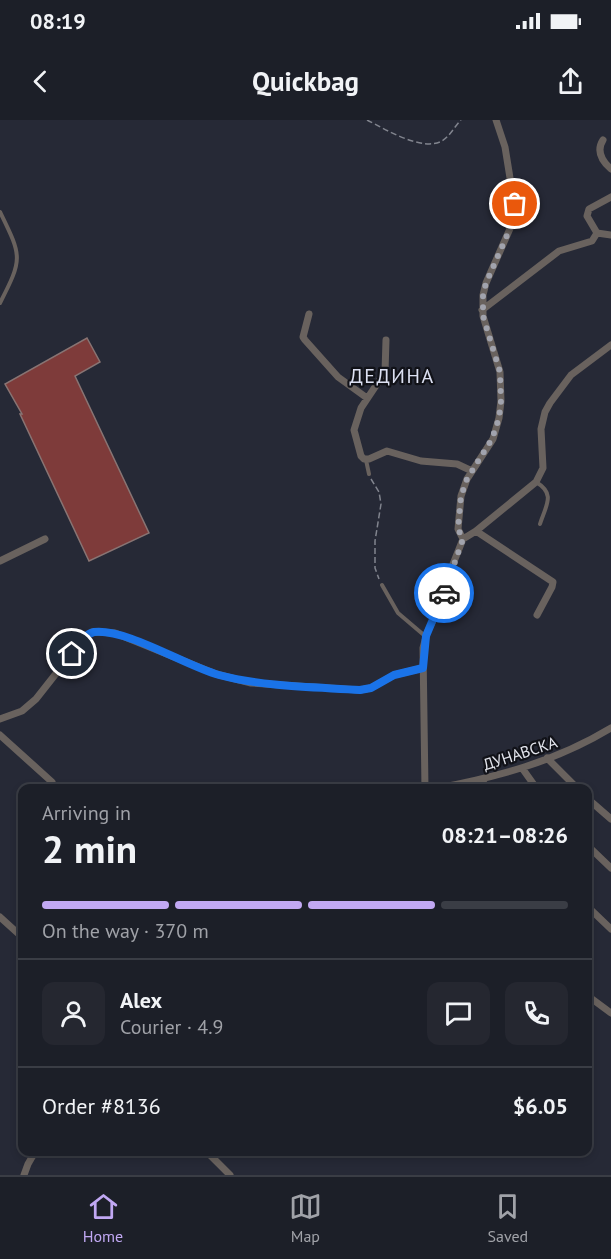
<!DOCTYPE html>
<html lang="en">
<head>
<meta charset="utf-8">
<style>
	body { margin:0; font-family:"PT Sans",sans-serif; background:#252730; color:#f1f3f6; height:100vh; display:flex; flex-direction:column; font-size:22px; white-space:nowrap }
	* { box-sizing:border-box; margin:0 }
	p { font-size:20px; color:#a0a2a8 }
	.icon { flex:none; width:33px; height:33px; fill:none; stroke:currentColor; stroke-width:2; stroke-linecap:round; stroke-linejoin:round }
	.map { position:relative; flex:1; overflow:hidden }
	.sheet { position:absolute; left:18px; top:664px; width:574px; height:372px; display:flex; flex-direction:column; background:#1c1f28; border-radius:12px; box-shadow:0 3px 9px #0003,0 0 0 2px #3a3d45 }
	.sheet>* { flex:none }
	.pin { position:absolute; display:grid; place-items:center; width:51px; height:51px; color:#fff; margin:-26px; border:3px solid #fff; border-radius:50%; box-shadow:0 2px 6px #0007 }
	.courier { position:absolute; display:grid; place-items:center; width:60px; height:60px; margin:-30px; border:4px solid #1a73e8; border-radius:50%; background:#fff; color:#222; box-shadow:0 2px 8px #0007 }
	.summary em { font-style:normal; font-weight:800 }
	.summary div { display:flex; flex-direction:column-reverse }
	.summary { display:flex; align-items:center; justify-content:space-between; height:102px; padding:0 24px }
	h1 { font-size:39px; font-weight:800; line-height:45px }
	.bar { display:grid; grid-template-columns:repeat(4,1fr); gap:9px 6px; align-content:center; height:72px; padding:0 24px }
	.bar i { height:8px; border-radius:4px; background:#3a3d45 }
	.bar .selected { background:#c1a8f3 }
	.bar p { grid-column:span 4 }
	.line { display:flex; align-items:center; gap:15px; padding:0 24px; border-top:2px solid #3a3d45 }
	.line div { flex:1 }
	.round { display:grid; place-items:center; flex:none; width:63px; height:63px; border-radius:12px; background:#252730 }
	.status { display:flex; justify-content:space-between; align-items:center; height:42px; padding:0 30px; background:#1c1f28; direction:ltr }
	.status svg { height:16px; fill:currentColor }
	header { display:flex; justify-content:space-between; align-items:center; height:78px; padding:0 24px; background:#1c1f28; font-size:27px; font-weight:800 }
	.menu { display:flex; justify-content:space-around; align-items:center; height:84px; border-top:2px solid #3a3d45; background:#1c1f28; font-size:16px; color:#a0a2a8 }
	.menu a { display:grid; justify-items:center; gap:3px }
	.menu .selected { color:#c1a8f3 }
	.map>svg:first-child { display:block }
	.building { fill:#7e3b3a; stroke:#887473; stroke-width:1.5 }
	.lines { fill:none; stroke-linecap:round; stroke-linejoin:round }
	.path { stroke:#81848e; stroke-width:1.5; stroke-dasharray:6 3; stroke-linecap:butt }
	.service { stroke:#69625e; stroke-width:4 }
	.minor { stroke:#69625e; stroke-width:7 }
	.done { stroke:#a1a3ad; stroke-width:6; stroke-dasharray:0 10.8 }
	.route { stroke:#1a73e8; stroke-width:8 }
	.labels { text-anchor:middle; stroke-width:4.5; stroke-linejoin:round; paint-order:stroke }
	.street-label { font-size:16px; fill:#e3e5ed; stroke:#111218 }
	.quarter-label { font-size:20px; letter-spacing:1.5px; fill:#dce0f2; stroke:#111218 }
</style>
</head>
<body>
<div class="status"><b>08:19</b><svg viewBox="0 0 49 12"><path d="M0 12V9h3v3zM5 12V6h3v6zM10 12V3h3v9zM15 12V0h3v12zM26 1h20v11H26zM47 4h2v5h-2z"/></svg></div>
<header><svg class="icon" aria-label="back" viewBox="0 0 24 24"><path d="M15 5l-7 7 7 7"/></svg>Quickbag<svg class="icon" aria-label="share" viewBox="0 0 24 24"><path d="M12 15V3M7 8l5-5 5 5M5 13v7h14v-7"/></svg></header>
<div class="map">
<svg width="611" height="1055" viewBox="0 0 611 1055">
	<rect width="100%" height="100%" fill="#262936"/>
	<path class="building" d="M87 218 100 242 75 256 149 413 89 441 20 294H22L5 264Z"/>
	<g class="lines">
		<path class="path" d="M367 0C385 9 422 32 442 21 450 16 455 6 461 0
			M371 359 379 372 381 384 375 421V448L379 459"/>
		<path class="service" d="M0 92C22 137 23 138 0 183
			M366 340 369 354
			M536 362C556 374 546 385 540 404
			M382 465 398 493 425 516"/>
		<path class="minor" d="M603 20C596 31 602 41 611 49
			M611 77 589 89 587 96 597 113 611 115
			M482 190 559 131 592 121 597 113
			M309 194 303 217 305 220 338 257 367 278
			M386 220 385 252 361 288 354 310 361 336 364 339H369L387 331 421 341 457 344 472 351
			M476 411 553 462 552 467 537 495
			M463 419 458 409 461 376 467 359 493 319 499 298 501 281 500 252 483 196V175L486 163 516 95 505 27 496 0
			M0 441 45 419
			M0 599 22 591 36 579 84 518 92 512 115 513 216 554 251 563 360 570 371 568 394 555 423 548
			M0 615 52 662
			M547 638 578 669
			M522 648 537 669
			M481 660 489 669
			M425 669 423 528 427 513 438 490 453 444 463 419 476 411 536 362 543 348 541 309 545 292 550 283 571 255 611 225
			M433 669C497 657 555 642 611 608
			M588 679 611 699
			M588 726 611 748
			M588 787 611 809
			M0 797 22 817
			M588 876 611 893
			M207 1032 230 1055
			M24 1055 28 1044 35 1032"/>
	</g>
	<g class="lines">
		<path class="done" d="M444 473 463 419 458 409 461 376 467 359 492 319 499 298 501 281 500 252 483 196V175L486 163 516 95 515 84"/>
		<path class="route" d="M72 534C78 526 84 514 94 512 126 508 186 546 219 555 265 567 313 567 360 570L371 568 394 555 423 548 426 516 444 473"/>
	</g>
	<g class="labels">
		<g class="street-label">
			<text transform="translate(520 633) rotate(-18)" y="6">ДУНАВСКА</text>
		</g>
		<g class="quarter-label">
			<text x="392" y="263">ДЕДИНА</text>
		</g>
	</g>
</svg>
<div class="pin" style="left:515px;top:84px;background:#ea580c"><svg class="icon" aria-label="bag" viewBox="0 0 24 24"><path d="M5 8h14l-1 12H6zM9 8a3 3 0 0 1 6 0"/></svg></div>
<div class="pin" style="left:72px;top:534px;background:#1f2937"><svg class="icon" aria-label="home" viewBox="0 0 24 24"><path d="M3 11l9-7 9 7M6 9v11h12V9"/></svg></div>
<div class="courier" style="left:444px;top:473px"><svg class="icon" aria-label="car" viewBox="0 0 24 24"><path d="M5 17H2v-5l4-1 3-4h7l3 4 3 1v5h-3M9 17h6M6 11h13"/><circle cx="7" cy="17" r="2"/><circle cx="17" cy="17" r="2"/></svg></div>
<section class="sheet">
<div class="summary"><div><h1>2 min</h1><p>Arriving in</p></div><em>08:21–08:26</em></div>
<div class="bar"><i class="selected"></i><i class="selected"></i><i class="selected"></i><i></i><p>On the way · 370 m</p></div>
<div class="line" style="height:108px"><a class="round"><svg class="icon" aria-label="person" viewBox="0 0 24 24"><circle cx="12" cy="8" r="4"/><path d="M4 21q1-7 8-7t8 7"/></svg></a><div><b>Alex</b><p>Courier · 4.9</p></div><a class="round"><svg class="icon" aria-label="chat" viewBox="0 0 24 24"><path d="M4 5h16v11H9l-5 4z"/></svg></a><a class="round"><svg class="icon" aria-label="phone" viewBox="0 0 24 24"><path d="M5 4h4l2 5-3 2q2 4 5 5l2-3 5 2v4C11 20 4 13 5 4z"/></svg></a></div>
<div class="line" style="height:78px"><div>Order #8136</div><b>$6.05</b></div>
</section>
</div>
<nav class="menu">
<a class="selected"><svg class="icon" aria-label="home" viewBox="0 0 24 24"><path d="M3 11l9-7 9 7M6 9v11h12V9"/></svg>Home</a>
<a><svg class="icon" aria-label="map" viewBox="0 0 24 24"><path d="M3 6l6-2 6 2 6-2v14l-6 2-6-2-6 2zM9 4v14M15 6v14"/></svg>Map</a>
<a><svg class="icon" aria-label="saved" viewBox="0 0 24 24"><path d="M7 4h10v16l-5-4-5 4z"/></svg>Saved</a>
</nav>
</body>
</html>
